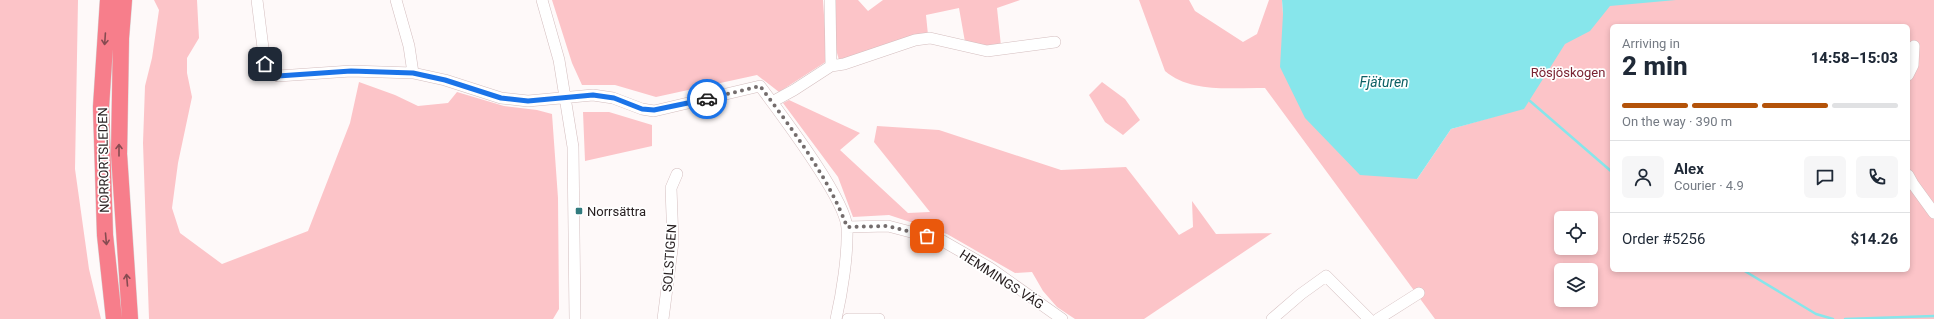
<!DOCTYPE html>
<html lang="en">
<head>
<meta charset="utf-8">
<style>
	body { margin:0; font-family:Roboto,sans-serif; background:#f6f6f7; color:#1f2937; height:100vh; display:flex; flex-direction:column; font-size:15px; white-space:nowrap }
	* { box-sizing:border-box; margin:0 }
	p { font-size:13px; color:#747a83 }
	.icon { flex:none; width:22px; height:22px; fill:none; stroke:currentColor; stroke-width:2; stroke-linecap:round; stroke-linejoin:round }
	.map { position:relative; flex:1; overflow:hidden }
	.sheet { position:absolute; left:1610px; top:24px; width:300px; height:248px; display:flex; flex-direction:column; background:#fff; border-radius:6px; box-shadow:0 2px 6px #0003 }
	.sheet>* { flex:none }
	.controls { position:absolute; left:1554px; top:211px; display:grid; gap:8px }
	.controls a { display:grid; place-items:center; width:44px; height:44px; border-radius:6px; background:#fff; box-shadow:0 2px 6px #0003; font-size:20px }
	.pin { position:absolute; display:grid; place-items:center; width:34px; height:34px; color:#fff; margin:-17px; border-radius:8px; box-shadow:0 2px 6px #0006 }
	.courier { position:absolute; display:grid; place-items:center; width:40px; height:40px; margin:-20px; border:3px solid #1a73e8; border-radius:50%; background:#fff; color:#222; box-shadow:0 1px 5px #0007 }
	.headline em { font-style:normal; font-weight:800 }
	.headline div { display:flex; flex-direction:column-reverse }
	.headline { display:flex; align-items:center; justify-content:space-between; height:68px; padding:0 12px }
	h1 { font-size:26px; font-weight:800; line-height:30px }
	.bar { display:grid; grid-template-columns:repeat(4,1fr); gap:6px 4px; align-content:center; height:48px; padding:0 12px }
	.bar i { height:5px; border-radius:3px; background:#e0e1e3 }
	.bar .active { background:#b45309 }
	.bar p { grid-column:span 4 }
	.line { display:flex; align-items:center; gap:10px; padding:0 12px; border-top:1px solid #e0e1e3 }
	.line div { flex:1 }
	.round { display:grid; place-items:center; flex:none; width:42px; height:42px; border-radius:6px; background:#f6f6f7 }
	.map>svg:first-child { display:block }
	.green { fill:#fcc4c8; fill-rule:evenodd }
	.water { fill:#87e6eb }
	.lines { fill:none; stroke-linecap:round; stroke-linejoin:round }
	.stream { stroke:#87e6eb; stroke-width:2.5 }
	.minor-casing { stroke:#d4bebf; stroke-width:12 }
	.highway-casing { stroke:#d8d7d7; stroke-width:17 }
	.minor { stroke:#fff; stroke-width:11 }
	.highway { stroke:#f77e8b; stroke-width:16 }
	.oneway { stroke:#864b51 }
	.done { stroke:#746d6d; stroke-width:4; stroke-dasharray:0 7.2 }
	.route { stroke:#1a73e8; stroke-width:5 }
	.poi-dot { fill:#317b7e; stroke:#fff; stroke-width:1.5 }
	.labels { text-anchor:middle; stroke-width:3.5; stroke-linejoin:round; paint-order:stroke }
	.park-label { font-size:13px; fill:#7a2332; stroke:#fff }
	.street-label { font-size:13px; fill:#292122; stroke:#fff }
	.poi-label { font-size:13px; fill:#292122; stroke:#fff; text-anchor:start }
	.water-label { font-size:14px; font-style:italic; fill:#0c6064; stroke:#fff }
</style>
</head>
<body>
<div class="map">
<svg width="1934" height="319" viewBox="0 0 1934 319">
	<rect width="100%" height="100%" fill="#fef9f9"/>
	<path class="green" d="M0 0H78L75 169 89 269 101 319H0Z
		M154 0H197L199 38 187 58V73L192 97 178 163 172 208 180 233 222 264 308 231 350 123 359 82 395 95 418 106 448 103 457 92 504 106 537 110 552 114 558 198 559 309 553 319H149L143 143 145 86 152 58 159 10Z
		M552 0H823L827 61 779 92 757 75 656 97 615 85H582L572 63Z
		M833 0H858L868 11 883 0H1020L997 8 1001 46H979L965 42 959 8 926 15 928 35 839 60 835 46Z
		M1139 0H1189L1195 11 1243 42 1257 34 1269 0H1282L1283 14 1417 179 1451 129 1524 108 1588 0H1934V319H1435L1265 88C1232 87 1192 94 1165 71ZM1612 26H1908V270H1612ZM1561 218H1591V248H1561ZM1561 270H1591V300H1561Z
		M1102 82 1125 99 1140 120 1123 135 1105 122 1089 95Z
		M789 100 860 133 840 150 908 213 930 212 874 142 877 126 939 130 1061 170 1126 167 1179 235 1193 227 1192 201 1216 234 1272 233 1144 319H1075L1057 307 1043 291 1032 272 1015 273 947 234 889 215 853 217 838 177 783 103Z
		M583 112H609L652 125V146L585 161Z"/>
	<path class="water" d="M1282 0H1676L1610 6 1590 31 1565 44 1524 109 1451 129 1417 179 1360 175 1305 118 1280 67 1283 14Z"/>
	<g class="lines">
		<path class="stream" d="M1530 101 1612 172
			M1743 270 1816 314 1833 319
			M1845 319 1934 316"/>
		<defs>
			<path id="minor" d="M257 0 265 64 278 76 351 71 413 73 445 80 501 98 528 101 593 95 613 98 642 109 654 111 760 86C780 113 846 199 847 228 848 255 842 293 836 319
				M396 0 409 46 413 73
				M542 0 559 60 573 147 575 319
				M831 66 844 64 915 40 930 38 987 51 1055 42
				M1908 75 1913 65 1914 46
				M772 102 794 90 831 66 830 0
				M1908 175 1913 184 1934 213
				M847 227 888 226 941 240 990 268 1062 319
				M663 319 673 242 671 188 677 174
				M848 319H879
				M1272 319 1301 294 1326 276 1369 319
				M1378 319 1419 293"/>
			<path id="highway" d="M108 0 101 107 105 235 114 319
				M124 0 121 38 119 154 130 319"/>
		</defs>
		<use href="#minor" class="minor-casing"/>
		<use href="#highway" class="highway-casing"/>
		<use href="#minor" class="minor"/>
		<use href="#highway" class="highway"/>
	</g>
	<defs><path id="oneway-shaft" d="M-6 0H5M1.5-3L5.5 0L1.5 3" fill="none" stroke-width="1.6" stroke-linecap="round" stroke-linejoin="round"/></defs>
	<g class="oneway">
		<use href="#oneway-shaft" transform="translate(105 39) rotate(94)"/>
		<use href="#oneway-shaft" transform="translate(119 150) rotate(-90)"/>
		<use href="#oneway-shaft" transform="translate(106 239) rotate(85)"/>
		<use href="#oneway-shaft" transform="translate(127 280) rotate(-95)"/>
	</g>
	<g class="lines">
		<path class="done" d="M707 99 760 86C792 129 829 178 847 227L888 226 927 236"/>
		<path class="route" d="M265 64 278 76 351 71 413 73 445 80 501 98 528 101 593 95 614 98 642 109 654 110 707 99"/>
	</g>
	<rect class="poi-dot" x="575" y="207" width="8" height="8" rx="2"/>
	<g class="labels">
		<g class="park-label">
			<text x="1568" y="77">Rösjöskogen</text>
		</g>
		<g class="street-label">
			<text transform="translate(103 160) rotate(-91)" y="5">NORRORTSLEDEN</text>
			<text transform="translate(669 258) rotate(-86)" y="5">SOLSTIGEN</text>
			<text transform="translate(1002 279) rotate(33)" y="5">HEMMINGS VÄG</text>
		</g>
		<g class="poi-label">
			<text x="587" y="216">Norrsättra</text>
		</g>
		<g class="water-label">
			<text x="1384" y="87">Fjäturen</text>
		</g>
	</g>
</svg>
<div class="controls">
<a><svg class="icon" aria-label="locate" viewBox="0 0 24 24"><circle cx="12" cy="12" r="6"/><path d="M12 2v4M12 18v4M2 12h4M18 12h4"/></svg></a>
<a><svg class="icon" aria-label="layers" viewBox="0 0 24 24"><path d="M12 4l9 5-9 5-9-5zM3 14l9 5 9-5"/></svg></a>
</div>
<div class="pin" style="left:927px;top:236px;background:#ea580c"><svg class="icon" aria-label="bag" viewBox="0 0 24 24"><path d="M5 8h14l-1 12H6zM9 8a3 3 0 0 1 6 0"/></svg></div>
<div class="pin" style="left:265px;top:64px;background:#1f2937"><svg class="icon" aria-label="home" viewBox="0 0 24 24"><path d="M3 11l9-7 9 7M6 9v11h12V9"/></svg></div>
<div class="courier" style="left:707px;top:99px"><svg class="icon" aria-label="car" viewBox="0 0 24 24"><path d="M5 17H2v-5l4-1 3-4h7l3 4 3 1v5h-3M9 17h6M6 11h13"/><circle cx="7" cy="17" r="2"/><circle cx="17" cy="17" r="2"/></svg></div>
<section class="sheet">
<div class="headline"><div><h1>2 min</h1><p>Arriving in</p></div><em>14:58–15:03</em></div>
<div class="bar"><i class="active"></i><i class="active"></i><i class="active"></i><i></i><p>On the way · 390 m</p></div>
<div class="line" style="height:72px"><a class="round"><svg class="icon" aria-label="person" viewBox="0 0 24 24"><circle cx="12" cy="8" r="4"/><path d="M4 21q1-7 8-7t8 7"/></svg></a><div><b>Alex</b><p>Courier · 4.9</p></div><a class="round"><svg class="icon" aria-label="chat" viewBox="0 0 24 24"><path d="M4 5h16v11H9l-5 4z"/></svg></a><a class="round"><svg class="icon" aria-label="phone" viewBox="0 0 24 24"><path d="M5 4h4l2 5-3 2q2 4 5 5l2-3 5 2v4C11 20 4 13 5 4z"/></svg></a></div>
<div class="line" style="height:52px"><div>Order #5256</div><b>$14.26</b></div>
</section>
</div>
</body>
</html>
